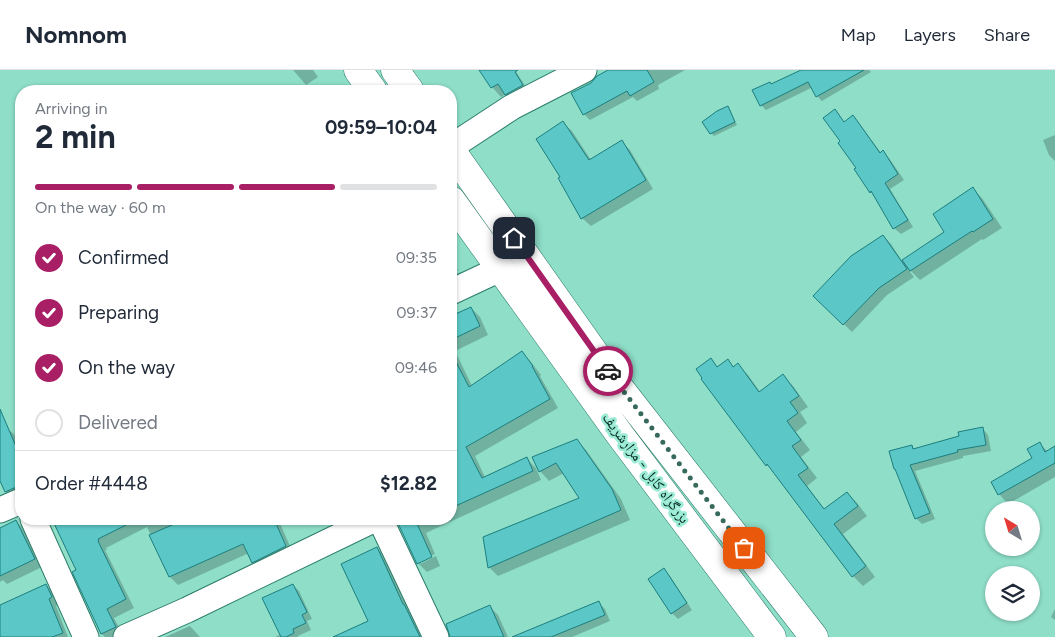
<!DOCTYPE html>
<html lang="en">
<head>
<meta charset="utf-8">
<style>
	body { margin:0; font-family:Figtree,"Noto Naskh Arabic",sans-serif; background:#f2f2f3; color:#1f2937; height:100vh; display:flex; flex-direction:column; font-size:19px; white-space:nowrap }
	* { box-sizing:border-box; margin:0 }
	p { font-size:16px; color:#747a83 }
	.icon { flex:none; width:28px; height:28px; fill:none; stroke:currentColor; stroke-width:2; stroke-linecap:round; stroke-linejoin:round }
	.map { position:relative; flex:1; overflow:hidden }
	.side { position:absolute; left:15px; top:15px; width:442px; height:440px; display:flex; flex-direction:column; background:#fff; border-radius:20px; box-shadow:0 1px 4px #0004 }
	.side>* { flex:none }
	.needle { width:32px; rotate:322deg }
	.tools { position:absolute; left:985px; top:431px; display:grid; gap:10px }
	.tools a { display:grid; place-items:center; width:55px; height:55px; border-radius:50%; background:#fff; box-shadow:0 1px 4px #0004; font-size:25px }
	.pin { position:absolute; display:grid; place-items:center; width:42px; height:42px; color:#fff; margin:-21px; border-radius:10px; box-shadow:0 2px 8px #0006 }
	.courier { position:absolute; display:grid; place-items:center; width:50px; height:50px; margin:-25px; border:4px solid #a81f66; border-radius:50%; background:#fff; color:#222; box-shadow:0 1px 6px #0007 }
	.headline em { font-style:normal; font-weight:700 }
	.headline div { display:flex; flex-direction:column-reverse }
	.headline { display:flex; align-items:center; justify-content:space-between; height:85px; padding:0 20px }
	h1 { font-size:32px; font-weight:700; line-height:38px }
	.bar { display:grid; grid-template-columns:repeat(4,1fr); gap:8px 5px; align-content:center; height:60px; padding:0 20px }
	.bar i { height:6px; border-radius:4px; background:#e0e1e3 }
	.bar .current { background:#a81f66 }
	.bar p { grid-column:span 4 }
	.line { display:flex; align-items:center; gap:12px; padding:0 20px; border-top:1px solid #e0e1e3 }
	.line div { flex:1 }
	ol { padding:0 20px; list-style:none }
	li { display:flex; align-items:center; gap:15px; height:55px }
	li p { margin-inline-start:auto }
	li .icon { padding:5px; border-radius:50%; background:#a81f66; color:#fff; stroke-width:4 }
	li:last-child { color:#747a83 }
	li i { width:28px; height:28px; border:2px solid #e0e1e3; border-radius:50% }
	header { display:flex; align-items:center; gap:30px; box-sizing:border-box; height:70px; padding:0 25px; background:#fff; border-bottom:1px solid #e0e1e3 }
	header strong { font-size:24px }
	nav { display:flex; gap:28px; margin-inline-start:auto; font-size:18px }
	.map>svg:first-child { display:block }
	.shadow { fill:#0003 }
	.building { fill:#5bc8c7; stroke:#1d7e7e }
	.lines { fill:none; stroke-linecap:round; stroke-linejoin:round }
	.minor-casing { stroke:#2b7d6a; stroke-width:27 }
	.highway-casing { stroke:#2b7d6a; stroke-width:29 }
	.minor { stroke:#fff; stroke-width:25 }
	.highway { stroke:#fff; stroke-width:28 }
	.done { stroke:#376a5d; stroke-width:5; stroke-dasharray:0 9 }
	.route { stroke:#a81f66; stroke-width:6 }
	.labels { text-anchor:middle; stroke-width:5; stroke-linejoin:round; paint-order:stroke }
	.street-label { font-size:15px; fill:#082b23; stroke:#9bebd5 }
</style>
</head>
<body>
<header>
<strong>Nomnom</strong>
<nav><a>Map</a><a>Layers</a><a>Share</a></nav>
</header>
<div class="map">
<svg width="1055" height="567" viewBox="0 0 1055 567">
	<rect width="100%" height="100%" fill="#8edec8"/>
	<path class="shadow" d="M293 0H313L318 7 306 15Z
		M481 0H515L531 25 515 33 506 24 501 27 492 17Z
		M615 0H685L658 15 659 19 637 31 633 27 590 50 584 44Z
		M804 0H869L871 2 822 31 817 26 813 17 766 40 761 35 754 21 772 15Z
		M727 37 730 40 737 55 714 66 711 63Z
		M835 41 845 53 853 47 859 53 881 83 883 82 889 88 904 110 890 119 913 157 901 164 894 158 876 127 871 122 842 72Z
		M563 53 572 61 591 90 622 72 630 80 653 119 591 156 582 148 562 107Z
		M1055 65V91L1049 85 1043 70Z
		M973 119 982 128 1002 158 983 170 982 169 920 210 911 201 910 202 914 207 887 225 852 262 815 226 883 166 891 174 902 191 946 163Z
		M451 190 458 200 453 205 465 201 473 209 451 220Z
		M471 238 480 247 488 265 455 281 472 316 522 283 531 292 541 305 540 306 558 338 475 386 485 407 526 388 536 398 541 410 426 463 435 484 420 491V494L436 486 440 496 427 502 418 493 397 449H451V247Z
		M711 290 718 298 728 291 734 297 738 295 748 305 760 322 783 306 793 316 808 337 800 342 807 353 796 362 810 380 801 387 817 408 807 416 825 440 847 423 857 433 867 446 843 464 875 507 863 516 853 506 777 405 767 395 703 309Z
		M7 358 16 366 21 379V427L14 430 6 422 1 411H0V361Z
		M982 358 988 365 991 381 963 386V388L915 401 935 449 922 454 916 448 897 400 912 376 915 380 960 367Z
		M577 371 586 380 621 429 630 450 498 506 489 497 580 428 564 403 549 411 540 401Z
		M1040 374 1048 382 1055 377V407L1008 434 999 424 1034 389Z
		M53 449H278L294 485 262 500 253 492 249 483 178 515 170 507 147 457 106 478 107 480H105L134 538 114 548 124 567H105L102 564 77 501Z
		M16 451 24 459 42 497 7 514 3 510 0 512V459Z
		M377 478 386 487 424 567H338L369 551Z
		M663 500 670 506 692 540 678 549 672 543Z
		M46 515 53 522 59 535 56 536 68 567H0V536Z
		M293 515 299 521 312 549 307 551 311 560 298 566V567H275L281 564Z
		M599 533 605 539 610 551 572 567H516Z
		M489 536 498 545 508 567H451Z
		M1055 539V550L1051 547Z
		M190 556 200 567H165Z"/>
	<path class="building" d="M479 0H518L515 2 523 15 505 25 498 14 491 18Z
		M608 0H647L654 12 630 26 627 21 583 45 571 23 591 13 597 6Z
		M801 0H864L816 27 808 12 760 36 752 20 770 12 771 14Z
		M728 36 735 52 710 64 702 52 717 41Z
		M835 39 844 52 853 45 880 83 883 80 898 104 885 113 908 150 893 159 871 121 870 123 854 99 856 98 838 73 840 71 823 48Z
		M563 51 589 90 622 70 646 110 581 149 558 108 560 107 536 69Z
		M973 117 993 149 973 162 972 161 910 201 902 190 944 162 933 144Z
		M883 165 907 199 879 218 843 255 813 226 851 186Z
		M471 237 480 256 451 270V246Z
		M522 281 533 296H532L550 329 466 377 482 408 527 387 533 401 451 438V282L469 317Z
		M711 288 717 297 728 289 733 297 738 293 759 322 783 304 799 326 790 332 798 343 787 351 801 370 792 376 808 398 798 405 824 439 847 422 858 436 834 454 866 496 852 507 767 394 766 396 701 309 702 308 696 299Z
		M0 339 21 388V415L5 422 0 411Z
		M983 357 986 375 957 380 958 382 910 395 930 443 915 449 895 399H894L889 381 912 375 913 379 959 366 958 362Z
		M577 369 612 419 621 440 488 498 483 467 579 428 556 393 539 402 532 387Z
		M1040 372 1045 382 1055 376V393L998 425 991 412 1032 388 1027 379Z
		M52 449H138L98 469 99 471H98L126 529 107 539 116 557 101 564 72 502 76 500Z
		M194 449H274L286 476 252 493 243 474 169 507 149 465 181 451 182 454Z
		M396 449H415L432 487 417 494Z
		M16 450 35 489 0 506V458Z
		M377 477 403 534H404L420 567H333L368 551 341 494Z
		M664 498 687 533 671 544 648 509Z
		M46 514 52 527 49 529 63 563 52 567H0V535Z
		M293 514 307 542 302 545 306 553 293 559 294 563 286 567H281L262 528Z
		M599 531 605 545 551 567H512Z
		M490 535 504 567H450L446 554Z"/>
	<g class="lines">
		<defs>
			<path id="minor" d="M451 77 512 37 584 0
				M451 222 500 199
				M0 440 21 431
				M33 449 86 567
				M380 449 436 567
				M126 567 187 540 375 449"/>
			<path id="highway" d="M358 0 373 21
				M395 0 410 21
				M451 80 615 312 814 567
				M451 130 620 365 772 567"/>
		</defs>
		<use href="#minor" class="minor-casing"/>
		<use href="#highway" class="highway-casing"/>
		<use href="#minor" class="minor"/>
		<use href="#highway" class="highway"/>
	</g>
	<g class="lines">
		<path class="done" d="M608 301 744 478"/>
		<path class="route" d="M514 168 608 301"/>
	</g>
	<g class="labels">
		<g class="street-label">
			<text transform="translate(646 398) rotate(53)" y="5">بزرگراه کابل - مزارشریف</text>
		</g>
	</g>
</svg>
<div class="tools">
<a><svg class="needle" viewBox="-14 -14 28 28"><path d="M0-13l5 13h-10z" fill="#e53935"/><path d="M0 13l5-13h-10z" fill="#747a83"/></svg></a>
<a><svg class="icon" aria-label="layers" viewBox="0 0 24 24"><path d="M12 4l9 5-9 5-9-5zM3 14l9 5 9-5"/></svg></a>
</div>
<div class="pin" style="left:744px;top:478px;background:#ea580c"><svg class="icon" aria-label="bag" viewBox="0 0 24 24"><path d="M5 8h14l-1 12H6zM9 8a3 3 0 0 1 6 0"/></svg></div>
<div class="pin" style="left:514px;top:168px;background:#1f2937"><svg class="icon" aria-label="home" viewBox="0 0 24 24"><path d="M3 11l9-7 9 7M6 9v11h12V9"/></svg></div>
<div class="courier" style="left:608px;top:301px"><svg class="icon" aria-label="car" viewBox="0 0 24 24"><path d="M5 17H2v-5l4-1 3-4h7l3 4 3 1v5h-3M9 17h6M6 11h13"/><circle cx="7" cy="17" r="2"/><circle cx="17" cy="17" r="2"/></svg></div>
<section class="side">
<div class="headline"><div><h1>2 min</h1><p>Arriving in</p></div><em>09:59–10:04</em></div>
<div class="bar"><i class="current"></i><i class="current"></i><i class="current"></i><i></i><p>On the way · 60 m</p></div>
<ol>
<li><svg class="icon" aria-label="check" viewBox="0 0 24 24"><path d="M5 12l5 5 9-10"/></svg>Confirmed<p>09:35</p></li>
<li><svg class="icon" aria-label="check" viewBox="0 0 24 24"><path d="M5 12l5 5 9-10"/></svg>Preparing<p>09:37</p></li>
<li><svg class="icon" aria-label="check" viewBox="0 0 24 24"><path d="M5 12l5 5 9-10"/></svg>On the way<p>09:46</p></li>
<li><i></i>Delivered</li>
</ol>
<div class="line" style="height:65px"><div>Order #4448</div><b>$12.82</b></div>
</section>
</div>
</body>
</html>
